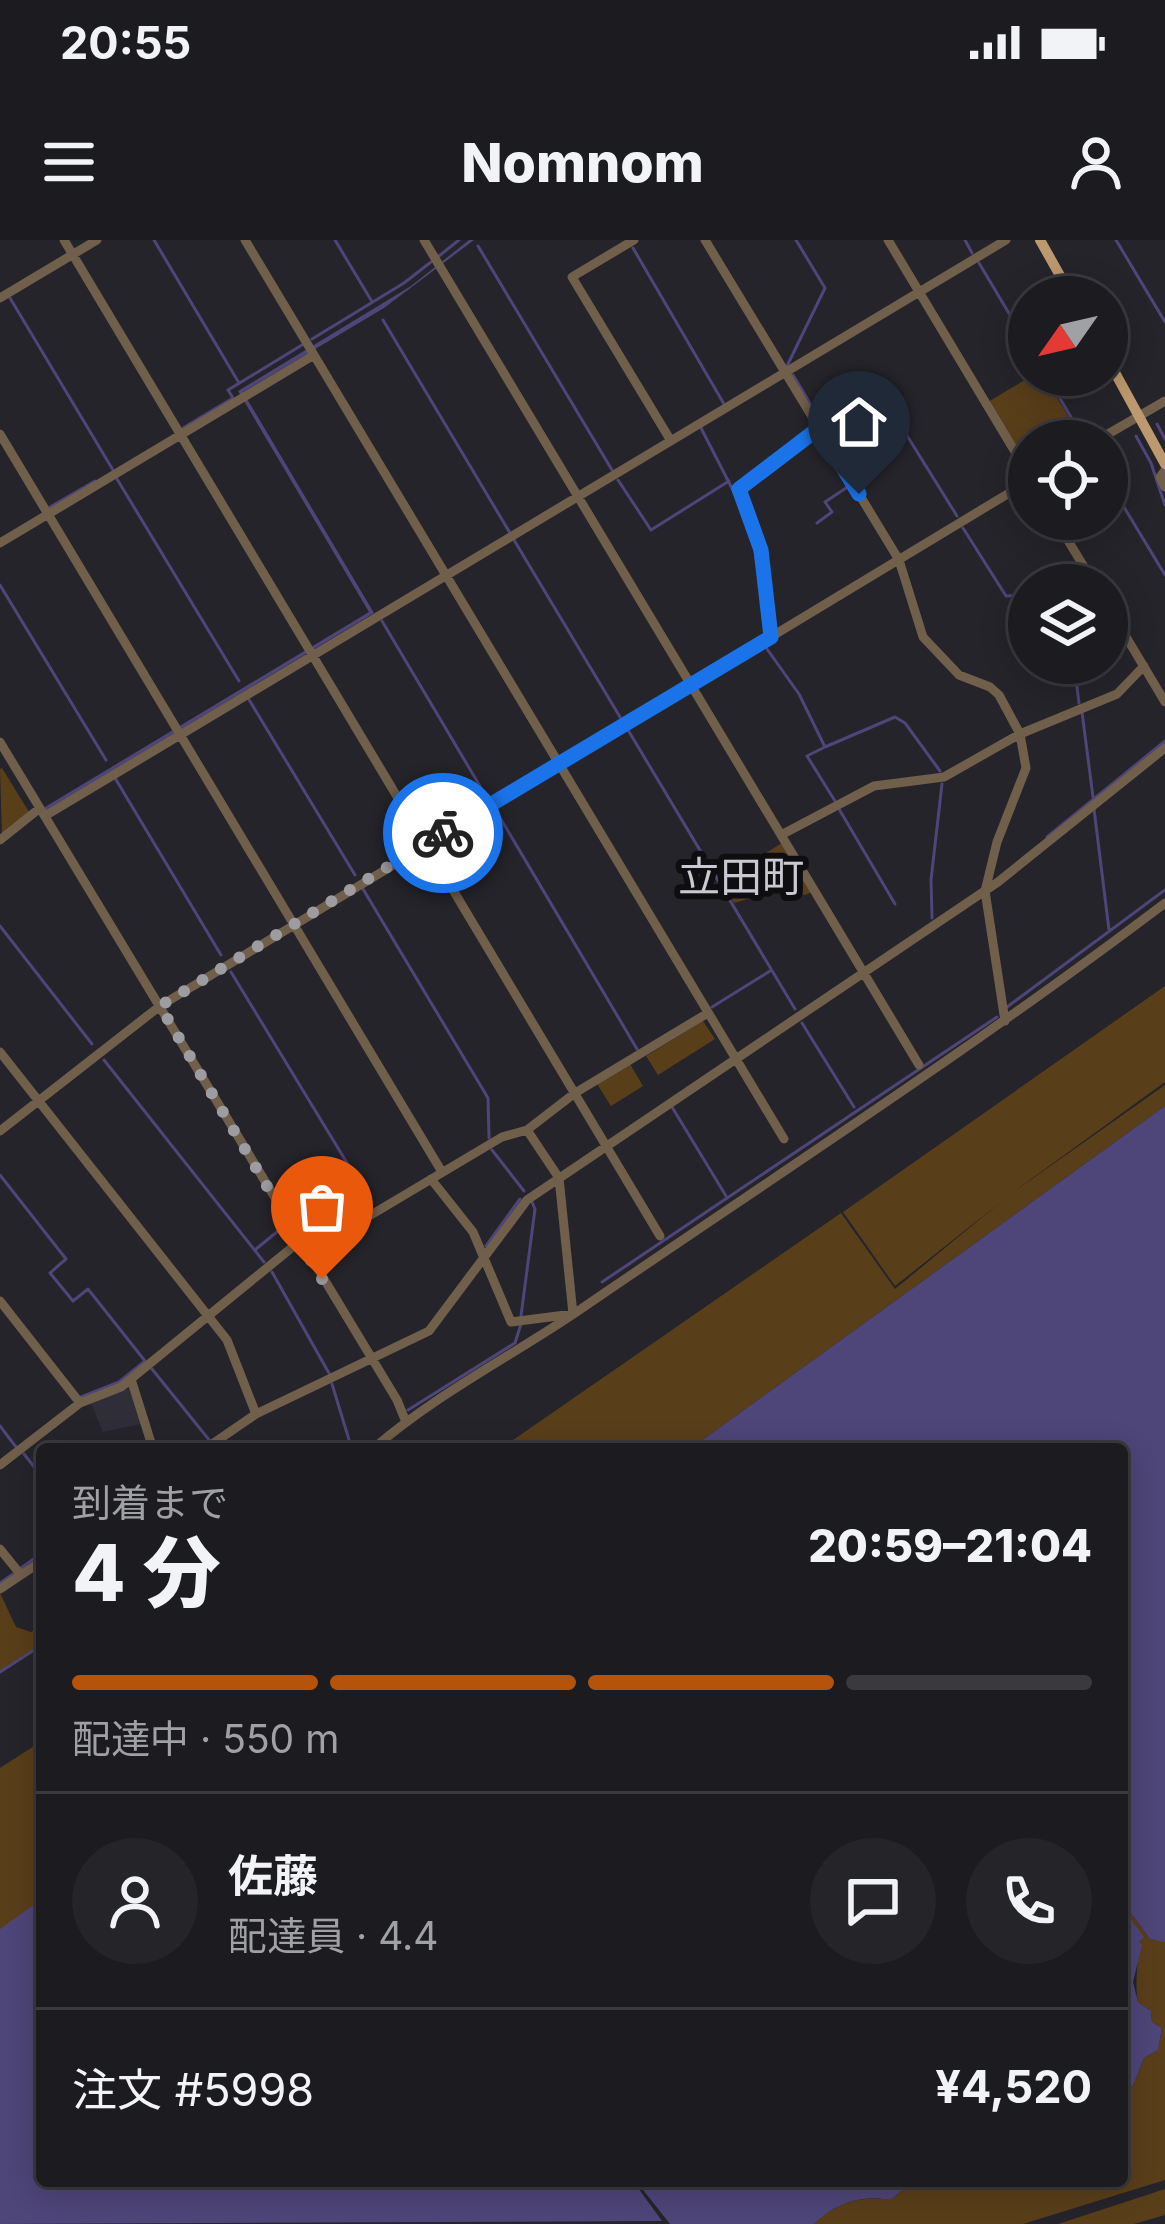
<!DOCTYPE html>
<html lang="ja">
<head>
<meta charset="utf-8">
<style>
	body { margin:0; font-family:Inter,"Noto Sans JP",sans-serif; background:#252429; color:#f1f3f6; height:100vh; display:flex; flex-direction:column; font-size:45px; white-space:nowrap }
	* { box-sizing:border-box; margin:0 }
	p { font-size:39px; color:#a0a1a5 }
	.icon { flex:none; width:66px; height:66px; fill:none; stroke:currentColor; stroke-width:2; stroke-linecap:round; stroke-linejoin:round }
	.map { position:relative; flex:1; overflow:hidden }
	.panel { position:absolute; left:36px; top:1203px; width:1092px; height:744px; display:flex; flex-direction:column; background:#1c1b20; border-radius:12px; box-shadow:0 6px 30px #0003,0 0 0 3px #3a393e }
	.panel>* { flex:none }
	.needle { width:78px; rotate:236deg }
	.controls { position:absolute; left:1008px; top:36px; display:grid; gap:24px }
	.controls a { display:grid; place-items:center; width:120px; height:120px; border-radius:50%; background:#1c1b20; box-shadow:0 6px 30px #0003,0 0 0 3px #3a393e; font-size:60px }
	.pin { position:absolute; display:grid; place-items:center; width:102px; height:102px; color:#fff; margin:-123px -51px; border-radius:50% 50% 50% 0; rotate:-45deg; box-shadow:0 0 12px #0007 }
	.pin .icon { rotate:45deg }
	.courier { position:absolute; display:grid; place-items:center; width:120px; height:120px; margin:-60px; border:9px solid #1a73e8; border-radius:50%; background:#fff; color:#222; box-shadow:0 3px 15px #0007 }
	.overview em { font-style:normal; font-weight:800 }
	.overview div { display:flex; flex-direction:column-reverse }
	.overview { display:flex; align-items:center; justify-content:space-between; height:204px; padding:0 36px }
	h1 { font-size:78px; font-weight:800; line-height:90px }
	.bar { display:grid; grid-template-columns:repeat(4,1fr); gap:18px 12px; align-content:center; height:144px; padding:0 36px }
	.bar i { height:15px; border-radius:9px; background:#3a393e }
	.bar .selected { background:#b45309 }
	.bar p { grid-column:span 4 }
	.line { display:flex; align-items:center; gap:30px; padding:0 36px; border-top:3px solid #3a393e }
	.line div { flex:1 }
	.round { display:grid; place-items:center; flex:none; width:126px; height:126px; border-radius:63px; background:#252429 }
	.status { display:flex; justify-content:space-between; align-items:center; height:84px; padding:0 60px; background:#1c1b20; direction:ltr }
	.status svg { height:33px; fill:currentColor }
	header { display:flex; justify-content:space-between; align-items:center; height:156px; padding:0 36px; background:#1c1b20; font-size:54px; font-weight:800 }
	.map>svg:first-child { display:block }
	.built { fill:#2f2d38 }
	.green { fill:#593e1a }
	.water { fill:#4e4578 }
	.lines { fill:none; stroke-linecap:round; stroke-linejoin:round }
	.stream { stroke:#4e4578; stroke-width:3 }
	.minor { stroke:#705f4b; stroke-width:9 }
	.major { stroke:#bc996f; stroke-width:10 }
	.done { stroke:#9d9ca0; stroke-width:12; stroke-dasharray:0 21.6 }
	.route { stroke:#1a73e8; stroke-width:15 }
	.labels { text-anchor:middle; stroke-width:12; stroke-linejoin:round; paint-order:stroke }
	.quarter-label { font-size:42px; fill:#cac9d1; stroke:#0e0e10 }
</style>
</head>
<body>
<div class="status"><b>20:55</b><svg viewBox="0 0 49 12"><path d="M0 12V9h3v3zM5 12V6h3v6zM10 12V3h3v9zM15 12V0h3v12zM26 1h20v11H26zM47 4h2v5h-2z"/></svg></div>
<header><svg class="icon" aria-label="menu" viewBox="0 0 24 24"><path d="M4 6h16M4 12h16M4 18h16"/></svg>Nomnom<svg class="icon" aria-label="person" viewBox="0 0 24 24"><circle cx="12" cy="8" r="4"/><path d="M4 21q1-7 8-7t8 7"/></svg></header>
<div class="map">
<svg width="1165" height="1984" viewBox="0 0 1165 1984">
	<rect width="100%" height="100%" fill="#25242a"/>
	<path class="built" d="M129 1146 141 1184 103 1192 90 1161Z"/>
	<path class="green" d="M1033 135H1043L1083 200 1029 201V230L988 162Z
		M2 528 29 572 2 596 0 529Z
		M782 603 812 652 805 655 778 650 734 663 721 640Z
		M1165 746V842L1012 953 1165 845V866L690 1209H500L841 973 895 1049 1002 961 895 1046 843 972Z
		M703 781 715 799 658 835 646 816Z
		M630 824 643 846 611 866 597 844Z
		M0 1353 16 1387 31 1392 42 1384V1405L0 1432Z
		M42 1501V1661L0 1690V1528Z
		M1122 1661 1150 1699 1165 1702V1940L1023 1984H814C835 1963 862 1955 890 1960L914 1941H1122V1850L1133 1846 1144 1818 1158 1810 1162 1788 1152 1782 1151 1771 1138 1762C1134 1741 1139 1724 1138 1702L1143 1697 1122 1668Z
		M1165 1949V1975L1134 1984H1058Z"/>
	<path class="water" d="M469 0H474L384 68 243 152 374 373 44 572 45 567 369 372 238 151 411 46Z
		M1165 866V1702H1163L1150 1699 1122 1661V1209H690Z
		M42 1659V1941H633L662 1981 0 1984V1689Z
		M1122 1668 1144 1697 1139 1702 1142 1705 1133 1742 1138 1762 1151 1771 1152 1782 1162 1788 1158 1810 1144 1818 1133 1846 1122 1850Z
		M636 1941H914L890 1960C862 1954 835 1963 814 1984H670Z"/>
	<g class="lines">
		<path class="stream" d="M154 0 239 143
			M335 0 371 60
			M965 0 972 13
			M1116 0 1165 82
			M478 6 612 230
			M633 8 724 164
			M439 16 459 0
			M979 23 1029 107
			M10 58 113 230
			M383 80 510 293
			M312 99 404 43 431 22
			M787 126 825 48 796 0
			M793 135 856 240
			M1046 135 1084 199
			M1157 184 1165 199
			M183 188 233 158 228 150 302 105
			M701 188 739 262
			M1136 196 1151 223 1165 265
			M849 229 906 194 957 276
			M117 239 239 441
			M1107 239 1165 335
			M618 240 651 290 729 241
			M50 267 95 241
			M817 283 832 272 825 262 849 246
			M963 288 1006 356 1029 355
			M753 299 760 343
			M514 300 620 477
			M0 345 106 520
			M762 358 763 374
			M382 381 487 558
			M767 409 799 454 825 507 895 477 905 483 940 531
			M1078 434 1081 423
			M1076 439 1079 463
			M248 458 355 635
			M1082 472 1093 557
			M628 490 795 769
			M823 508 807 516 835 561
			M115 538 221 715
			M495 569 637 809
			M839 569 895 664
			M1094 569 1109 690
			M1047 597 1165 501
			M363 649 488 858 489 898
			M932 678 931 640 942 544
			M0 686 92 804
			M231 732 358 941 296 979
			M712 767 770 731
			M1007 767 1165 650
			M802 783 854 867
			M104 820 264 1022
			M672 867 726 956
			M492 910 524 951
			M0 935 66 1019 50 1033 73 1061 88 1049 145 1121 119 1142 81 1157
			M486 1006 520 959
			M256 1009 283 987
			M272 1032 330 1135
			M602 1042 997 777
			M521 1076 535 969 532 962
			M152 1129 210 1201
			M332 1144 350 1203
			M408 1170 515 1103 521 1084
			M0 1186 16 1207
			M24 1214 42 1237
			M21 1328 42 1313
			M0 1343 13 1334
			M0 1432 42 1405"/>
		<path class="minor" d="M64 0 660 996
			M245 0 784 899
			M424 0 919 825
			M634 0 572 37 671 201
			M705 0 899 320 923 397 959 435 990 447 999 455 1020 494 1026 528 997 602 985 651 1005 781
			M888 0 1029 235
			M0 58 97 0
			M0 194 442 932
			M1096 201 1165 161
			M1165 230 1160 237 1165 247
			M1055 279 1095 345
			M0 303 314 115
			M1107 365 1165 462
			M771 397 761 310 739 249 819 188
			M0 502 397 1160 406 1182
			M45 576 1006 0
			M781 595 874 546 944 537 1020 494 1117 454 1144 426
			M0 600 40 568
			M0 812 227 1100 256 1174
			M0 891 160 766 1029 241
			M431 939 473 992 511 1082 573 1074 559 938 527 890
			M307 1013 502 897 527 890 575 853 708 773
			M0 1061 80 1163
			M131 1139 153 1209
			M205 1209 256 1174 429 1091 527 960 998 642 1165 508
			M373 1209C435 1155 510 1117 578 1071 775 936 975 807 1165 663
			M0 1225 80 1163 121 1147 300 1001
			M0 1309 21 1335
			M0 1349 42 1321"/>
		<path class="major" d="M1040 0 1072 57
			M1107 118 1165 224"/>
	</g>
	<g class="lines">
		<path class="done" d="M322 1039 160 766 443 593"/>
		<path class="route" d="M443 593 771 397 761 310 739 249 819 188 859 254"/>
	</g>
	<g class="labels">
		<g class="quarter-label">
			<text x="741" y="652">立田町</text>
		</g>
	</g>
</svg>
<div class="controls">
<a><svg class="needle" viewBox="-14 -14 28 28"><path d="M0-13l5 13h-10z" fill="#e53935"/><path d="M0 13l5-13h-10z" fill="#a0a1a5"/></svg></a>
<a><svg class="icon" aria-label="locate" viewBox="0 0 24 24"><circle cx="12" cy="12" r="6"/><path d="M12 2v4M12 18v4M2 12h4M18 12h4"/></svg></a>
<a><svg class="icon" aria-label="layers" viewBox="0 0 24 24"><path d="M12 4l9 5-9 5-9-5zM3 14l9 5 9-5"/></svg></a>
</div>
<div class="pin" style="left:322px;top:1039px;background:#ea580c"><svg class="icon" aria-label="bag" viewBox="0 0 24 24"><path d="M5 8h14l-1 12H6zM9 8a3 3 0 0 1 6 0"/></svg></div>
<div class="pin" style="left:859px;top:254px;background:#1f2937"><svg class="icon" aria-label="home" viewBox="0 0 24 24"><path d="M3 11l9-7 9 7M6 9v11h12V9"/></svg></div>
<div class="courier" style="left:443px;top:593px"><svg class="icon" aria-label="bike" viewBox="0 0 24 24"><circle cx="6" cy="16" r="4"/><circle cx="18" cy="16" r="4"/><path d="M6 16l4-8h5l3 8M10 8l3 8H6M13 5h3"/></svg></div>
<section class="panel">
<div class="overview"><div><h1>4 分</h1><p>到着まで</p></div><em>20:59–21:04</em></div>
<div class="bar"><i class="selected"></i><i class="selected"></i><i class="selected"></i><i></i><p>配達中 · 550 m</p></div>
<div class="line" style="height:216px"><a class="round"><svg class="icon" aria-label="person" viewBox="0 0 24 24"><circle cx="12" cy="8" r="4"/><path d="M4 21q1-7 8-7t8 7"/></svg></a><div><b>佐藤</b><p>配達員 · 4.4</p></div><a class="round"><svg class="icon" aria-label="chat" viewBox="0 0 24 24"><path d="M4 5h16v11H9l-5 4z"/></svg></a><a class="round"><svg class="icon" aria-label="phone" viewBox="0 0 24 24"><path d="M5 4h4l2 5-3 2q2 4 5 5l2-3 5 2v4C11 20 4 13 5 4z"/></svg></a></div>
<div class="line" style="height:156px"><div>注文 #5998</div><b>¥4,520</b></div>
</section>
</div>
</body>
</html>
